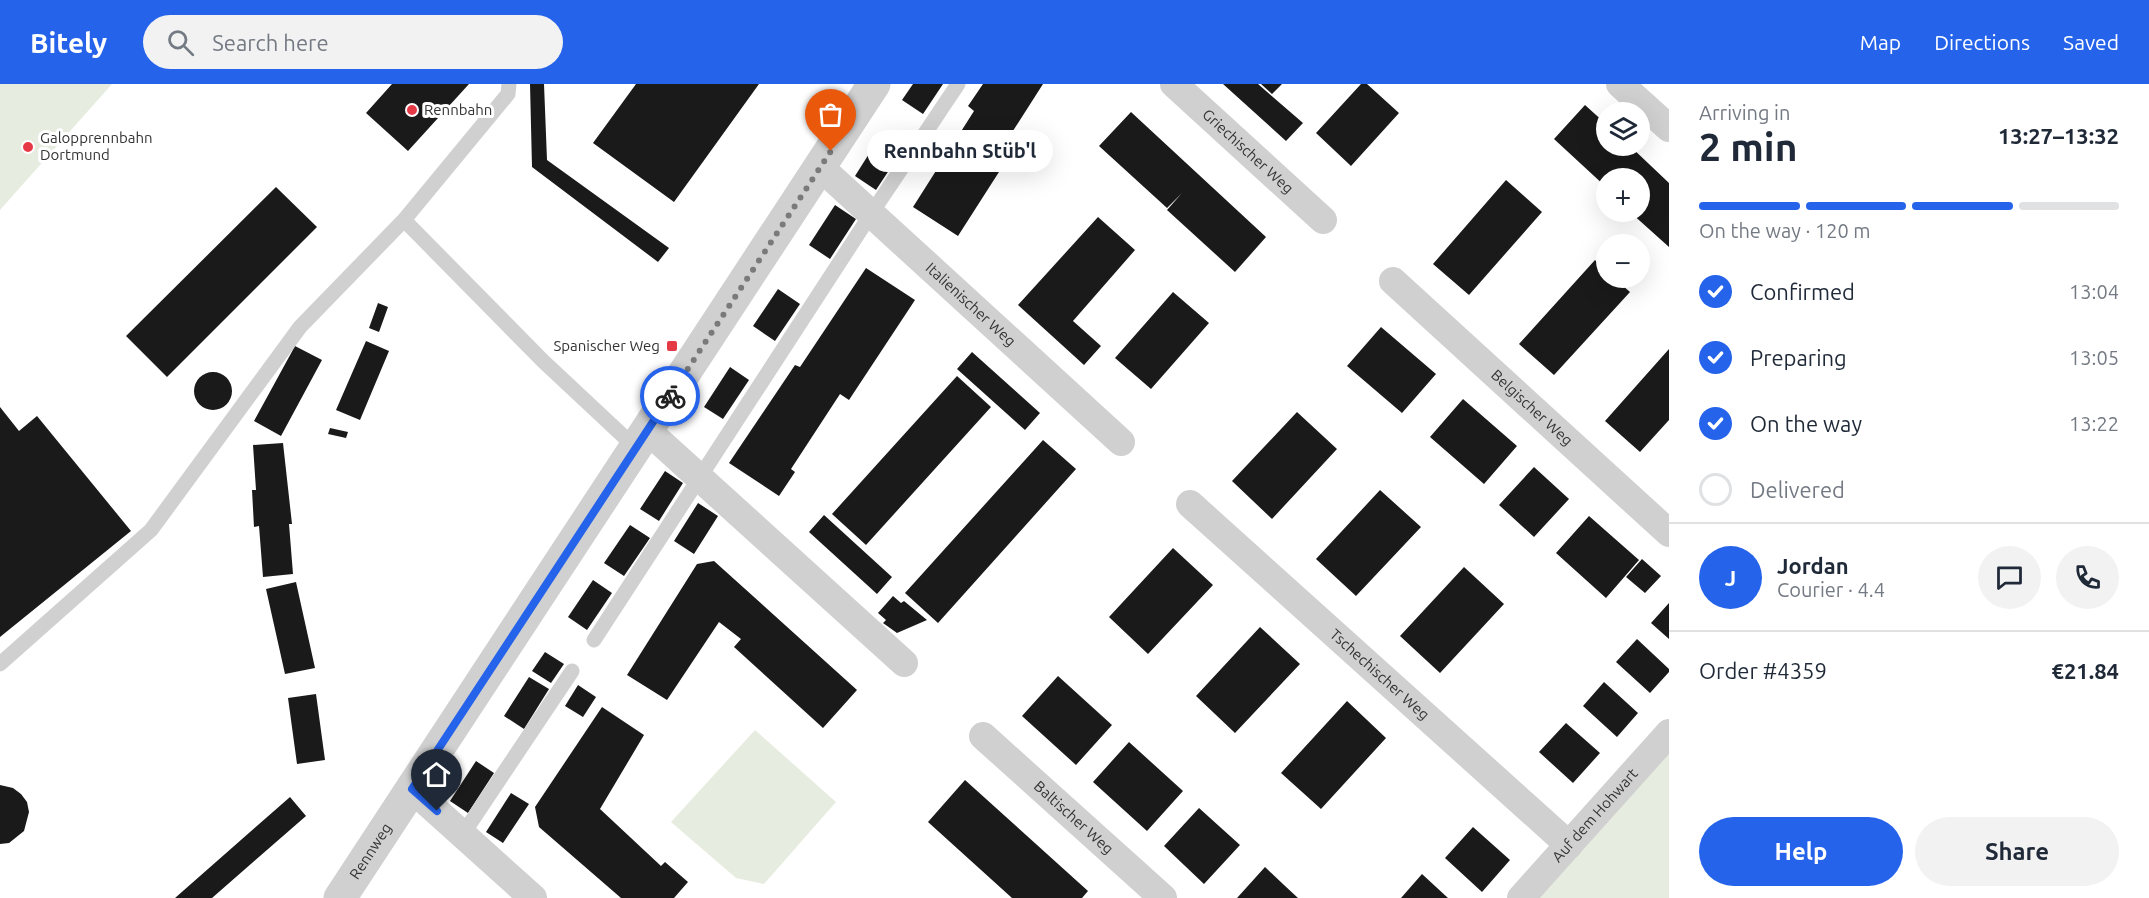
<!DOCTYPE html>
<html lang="en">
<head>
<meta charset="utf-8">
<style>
	body { margin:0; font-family:Ubuntu,sans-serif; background:#f2f2f3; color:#1f2937; height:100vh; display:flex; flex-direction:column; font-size:22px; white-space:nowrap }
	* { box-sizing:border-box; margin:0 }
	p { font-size:20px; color:#747a83 }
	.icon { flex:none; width:33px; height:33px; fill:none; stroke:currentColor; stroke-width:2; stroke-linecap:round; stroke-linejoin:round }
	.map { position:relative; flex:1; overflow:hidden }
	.drawer { display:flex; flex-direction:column; background:#fff; width:480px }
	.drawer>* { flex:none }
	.buttons { position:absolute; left:1596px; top:18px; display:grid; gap:12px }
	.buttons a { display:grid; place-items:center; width:54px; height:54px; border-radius:50%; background:#fff; box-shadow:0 6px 24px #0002; font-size:30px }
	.pin { position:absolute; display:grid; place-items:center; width:51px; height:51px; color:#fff; margin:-62px -26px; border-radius:50% 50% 50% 0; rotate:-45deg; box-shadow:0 0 6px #0007 }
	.pin .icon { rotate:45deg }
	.courier { position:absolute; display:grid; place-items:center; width:60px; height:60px; margin:-30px; border:4px solid #2563eb; border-radius:50%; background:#fff; color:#222; box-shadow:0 2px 8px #0007 }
	.bubble { position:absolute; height:42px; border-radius:21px; background:#fff; box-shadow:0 6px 24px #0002; font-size:20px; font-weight:600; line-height:42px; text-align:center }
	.headline em { font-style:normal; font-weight:600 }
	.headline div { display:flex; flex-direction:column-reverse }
	.headline { display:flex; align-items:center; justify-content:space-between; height:102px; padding:0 30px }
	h1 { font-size:39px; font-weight:600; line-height:45px }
	.bar { display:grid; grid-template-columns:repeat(4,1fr); gap:9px 6px; align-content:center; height:72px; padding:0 30px }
	.bar i { height:8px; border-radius:4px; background:#e0e1e3 }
	.bar .on { background:#2563eb }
	.bar p { grid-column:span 4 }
	.line { display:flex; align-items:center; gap:15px; padding:0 30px; border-top:2px solid #e0e1e3 }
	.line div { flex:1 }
	.round { display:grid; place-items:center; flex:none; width:63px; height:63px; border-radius:32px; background:#f2f2f3 }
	ol { padding:0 30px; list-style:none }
	li { display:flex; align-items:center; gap:18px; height:66px }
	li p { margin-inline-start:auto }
	li .icon { padding:6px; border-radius:50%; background:#2563eb; color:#fff; stroke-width:4 }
	li:last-child { color:#747a83 }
	li i { width:33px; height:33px; border:3px solid #e0e1e3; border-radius:50% }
	.button { display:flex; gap:12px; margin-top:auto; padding:12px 30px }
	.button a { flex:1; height:69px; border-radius:36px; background:#2563eb; color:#fff; font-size:24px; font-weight:600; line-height:69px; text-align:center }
	.button a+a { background:#f2f2f3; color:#1f2937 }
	header { display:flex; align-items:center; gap:36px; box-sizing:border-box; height:84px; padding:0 30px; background:#2563eb; color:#fff }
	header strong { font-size:28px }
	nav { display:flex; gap:33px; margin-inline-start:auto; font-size:21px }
	.search { width:420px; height:54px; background:#f2f2f3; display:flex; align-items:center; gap:15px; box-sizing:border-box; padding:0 21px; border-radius:33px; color:#747a83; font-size:22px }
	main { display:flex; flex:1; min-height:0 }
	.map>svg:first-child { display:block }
	.green { fill:#e6ecdf }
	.building { fill:#1a1a1a }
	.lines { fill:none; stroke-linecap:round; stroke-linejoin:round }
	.service { stroke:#d0d0d0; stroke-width:15 }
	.minor { stroke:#d0d0d0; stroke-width:28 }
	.tertiary { stroke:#d0d0d0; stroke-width:33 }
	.done { stroke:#7a7a7a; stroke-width:6; stroke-dasharray:0 10.8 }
	.route { stroke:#2563eb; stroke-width:8 }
	.poi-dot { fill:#e63946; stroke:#fff; stroke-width:2 }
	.labels { text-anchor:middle; stroke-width:6; stroke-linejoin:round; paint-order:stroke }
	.poi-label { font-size:15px; fill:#333; stroke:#fff; text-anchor:start }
	.street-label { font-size:15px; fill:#333; stroke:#fff }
</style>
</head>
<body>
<header>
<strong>Bitely</strong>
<div class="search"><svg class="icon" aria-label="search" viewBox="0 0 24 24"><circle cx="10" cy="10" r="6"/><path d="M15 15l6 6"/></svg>Search here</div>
<nav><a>Map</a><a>Directions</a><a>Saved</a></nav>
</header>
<main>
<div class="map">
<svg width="1669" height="814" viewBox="0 0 1669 814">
	<rect width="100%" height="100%" fill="#fff"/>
	<path class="green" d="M0 0H112L0 126Z
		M755 646 836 718 764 800 736 794 671 738Z
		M1669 666V814H1535Z"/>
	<path class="building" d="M392 0H469L408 67 366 29Z
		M530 0H544L547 76 669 164 658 178 532 83Z
		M636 0H759L674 118 593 59Z
		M913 0H943L923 30 902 16Z
		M983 0H1043L1011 50 1020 55 958 152 913 123 974 27 968 22Z
		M1223 0H1258L1303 39 1286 57Z
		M1261 0H1282L1272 10Z
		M1361 0H1367L1399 29 1351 82 1316 49Z
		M1585 21 1606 40V62H1630L1669 99V163L1630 128H1640V94H1606V103L1554 55Z
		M1131 28 1266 153 1235 188 1167 126 1182 109 1167 124 1099 62Z
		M879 54 901 68 876 106 855 92Z
		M1506 96 1542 128 1469 211 1433 180Z
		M276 103 317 143 167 293 126 252Z
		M835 121 856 135 830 175 809 161Z
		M1098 133 1135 166 1073 237 1101 262 1084 281 1018 221Z
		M1595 176 1606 187V194H1614L1630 208 1554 291 1519 260Z
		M866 184 915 216 849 316 840 310 791 385 795 388 779 412 729 379 795 281 800 283Z
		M778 205 800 220 775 257 753 242Z
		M1173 208 1209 239 1151 305 1115 274Z
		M378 219 388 223 379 248 369 244Z
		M1381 243 1436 290 1402 329 1347 282Z
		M366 257 389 267 360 336 336 326Z
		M295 262 322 276 281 352 254 337Z
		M1669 265V336L1640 368 1605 337Z
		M972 268 1040 329 1025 346 957 285Z
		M730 283 749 296 723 335 704 323Z
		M194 307a19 19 0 1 1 38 0a19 19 0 1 1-38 0Z
		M957 292 991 323 866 461 832 430Z
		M1463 315 1517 362 1484 400 1430 353Z
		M0 323 19 347 37 332 131 447 0 553Z
		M1297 328 1337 365 1272 435 1232 397Z
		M330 344 348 348 346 354 328 350Z
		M1043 356 1076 385 938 539 905 509Z
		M283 359 292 440H289L293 490 263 493 259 442 254 443 252 406H256L253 361Z
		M1534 383 1569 415 1534 453 1499 421Z
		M665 387 683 399 659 437 640 425Z
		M1380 406 1421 443 1356 512 1316 475Z
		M698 419 718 432 694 470 674 457Z
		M824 431 892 493 877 510 809 448Z
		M1589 432 1639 476 1606 514 1556 469Z
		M630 441 650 454 624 492 604 479Z
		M1173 464 1213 501 1148 570 1109 533Z
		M1642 475 1661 492 1645 509 1626 493Z
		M714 477 857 606 823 644 734 563 741 555 719 538 667 616 627 591 697 480Z
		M1464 483 1504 520 1440 589 1400 552Z
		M593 496 612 509 587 546 568 533Z
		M296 498 315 584 285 590 266 505Z
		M893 512 901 519 904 517 927 536 897 549 883 539 886 536 878 529Z
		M1669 519V555L1651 539Z
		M1260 543 1300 580 1235 649 1196 612Z
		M1637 555 1669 585V588L1650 609 1616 578Z
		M545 568 564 580 551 599 532 587Z
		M1058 592 1112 641 1076 681 1022 632Z
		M529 593 549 605 524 645 504 632Z
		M1604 598 1638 629 1617 653 1583 622Z
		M578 601 596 613 583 633 565 622Z
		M316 610 325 676 297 680 288 614Z
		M1347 617 1386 654 1321 725 1281 689Z
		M602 623 644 651 600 725 661 782 665 778 688 798 674 814H621L539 743 535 723Z
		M1566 639 1600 669 1573 699 1539 668Z
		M1129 658 1183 707 1147 747 1093 698Z
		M476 677 494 689 468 729 450 717Z
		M965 696 1088 807 1082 814H1012L928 738Z
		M0 701 13 704 21 710 27 718 29 728 24 747 9 759 0 760Z
		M511 709 529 720 503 759 486 748Z
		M290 713 306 732 212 814H175Z
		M1199 724 1240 761 1204 800 1164 762Z
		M1473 743 1510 776 1482 808 1445 774Z
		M1265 783 1284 801 1298 814H1237Z
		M1422 790 1448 814H1401Z"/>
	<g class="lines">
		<path class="service" d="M509 0 508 10 404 136 543 277 636 364
			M594 556 871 130 958 0
			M0 580 151 446 300 243 404 136
			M463 750 572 587"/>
		<g class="minor">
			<path id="s1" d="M1174 0 1323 136"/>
			<path d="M1620 0 1669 44"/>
			<path id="s2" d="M820 83 1121 358"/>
			<path id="s3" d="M1393 197 1669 449"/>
			<path d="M648 347 904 579"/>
			<path id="s4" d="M1190 420 1569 761"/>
			<path id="s5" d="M983 652 1163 814"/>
			<path d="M412 705 533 814"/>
			<path id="s6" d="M1521 814 1669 649"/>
		</g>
		<path class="tertiary" id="s7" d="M340 814 874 0"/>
	</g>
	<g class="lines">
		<path class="done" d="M670 312 831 67"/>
		<path class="route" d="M437 727 412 705 670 312"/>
	</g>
	<g class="poi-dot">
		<circle cx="412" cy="26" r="6"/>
		<circle cx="28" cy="63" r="6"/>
		<rect x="666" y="256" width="12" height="12" rx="3"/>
	</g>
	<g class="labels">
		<g class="poi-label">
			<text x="424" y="31">Rennbahn</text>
			<text x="40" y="59">Galopprennbahn<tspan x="40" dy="17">Dortmund</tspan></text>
			<text x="660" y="267" text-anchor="end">Spanischer Weg</text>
		</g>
		<g class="street-label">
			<text dy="5" stroke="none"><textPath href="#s1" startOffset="100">Griechischer Weg</textPath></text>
			<text dy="5" stroke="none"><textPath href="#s2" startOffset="204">Italienischer Weg</textPath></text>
			<text dy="5" stroke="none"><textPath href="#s3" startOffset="188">Belgischer Weg</textPath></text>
			<text dy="5" stroke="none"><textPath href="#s4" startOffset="255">Tschechischer Weg</textPath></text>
			<text dy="5" stroke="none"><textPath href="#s6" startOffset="111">Auf dem Hohwart</textPath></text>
			<text dy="5" stroke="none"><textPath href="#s5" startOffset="122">Baltischer Weg</textPath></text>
			<text dy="5" stroke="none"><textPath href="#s7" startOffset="56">Rennweg</textPath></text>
		</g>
	</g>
</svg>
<div class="buttons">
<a><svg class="icon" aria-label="layers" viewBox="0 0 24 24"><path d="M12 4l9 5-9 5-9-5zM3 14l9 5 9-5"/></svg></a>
<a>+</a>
<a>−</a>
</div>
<div class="pin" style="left:831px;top:67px;background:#ea580c"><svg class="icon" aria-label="bag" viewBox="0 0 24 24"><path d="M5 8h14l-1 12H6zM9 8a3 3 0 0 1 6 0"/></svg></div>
<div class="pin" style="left:437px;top:727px;background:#1f2937"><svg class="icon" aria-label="home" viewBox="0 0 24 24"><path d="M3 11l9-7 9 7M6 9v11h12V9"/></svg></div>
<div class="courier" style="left:670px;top:312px"><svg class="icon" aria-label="bike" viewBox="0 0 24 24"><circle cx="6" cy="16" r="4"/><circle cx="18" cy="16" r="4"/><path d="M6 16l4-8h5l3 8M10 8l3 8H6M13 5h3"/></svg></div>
<div class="bubble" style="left:867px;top:46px;width:186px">Rennbahn Stüb'l</div>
</div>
<section class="drawer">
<div class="headline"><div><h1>2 min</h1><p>Arriving in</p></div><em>13:27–13:32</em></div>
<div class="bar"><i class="on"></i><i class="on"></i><i class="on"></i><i></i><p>On the way · 120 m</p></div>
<ol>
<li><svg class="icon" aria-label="check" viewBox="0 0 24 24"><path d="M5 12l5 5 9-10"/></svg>Confirmed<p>13:04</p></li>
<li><svg class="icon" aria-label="check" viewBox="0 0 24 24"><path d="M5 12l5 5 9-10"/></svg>Preparing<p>13:05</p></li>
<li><svg class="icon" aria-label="check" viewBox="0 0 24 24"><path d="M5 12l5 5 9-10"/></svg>On the way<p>13:22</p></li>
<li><i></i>Delivered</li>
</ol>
<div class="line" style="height:108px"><b class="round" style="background:#2563eb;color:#fff">J</b><div><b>Jordan</b><p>Courier · 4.4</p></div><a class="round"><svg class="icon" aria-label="chat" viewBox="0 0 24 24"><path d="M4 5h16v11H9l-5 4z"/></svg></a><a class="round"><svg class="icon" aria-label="phone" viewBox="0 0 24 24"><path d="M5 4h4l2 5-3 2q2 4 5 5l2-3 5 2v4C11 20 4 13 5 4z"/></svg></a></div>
<div class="line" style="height:78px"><div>Order #4359</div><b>€21.84</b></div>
<div class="button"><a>Help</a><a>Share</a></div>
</section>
</main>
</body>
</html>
